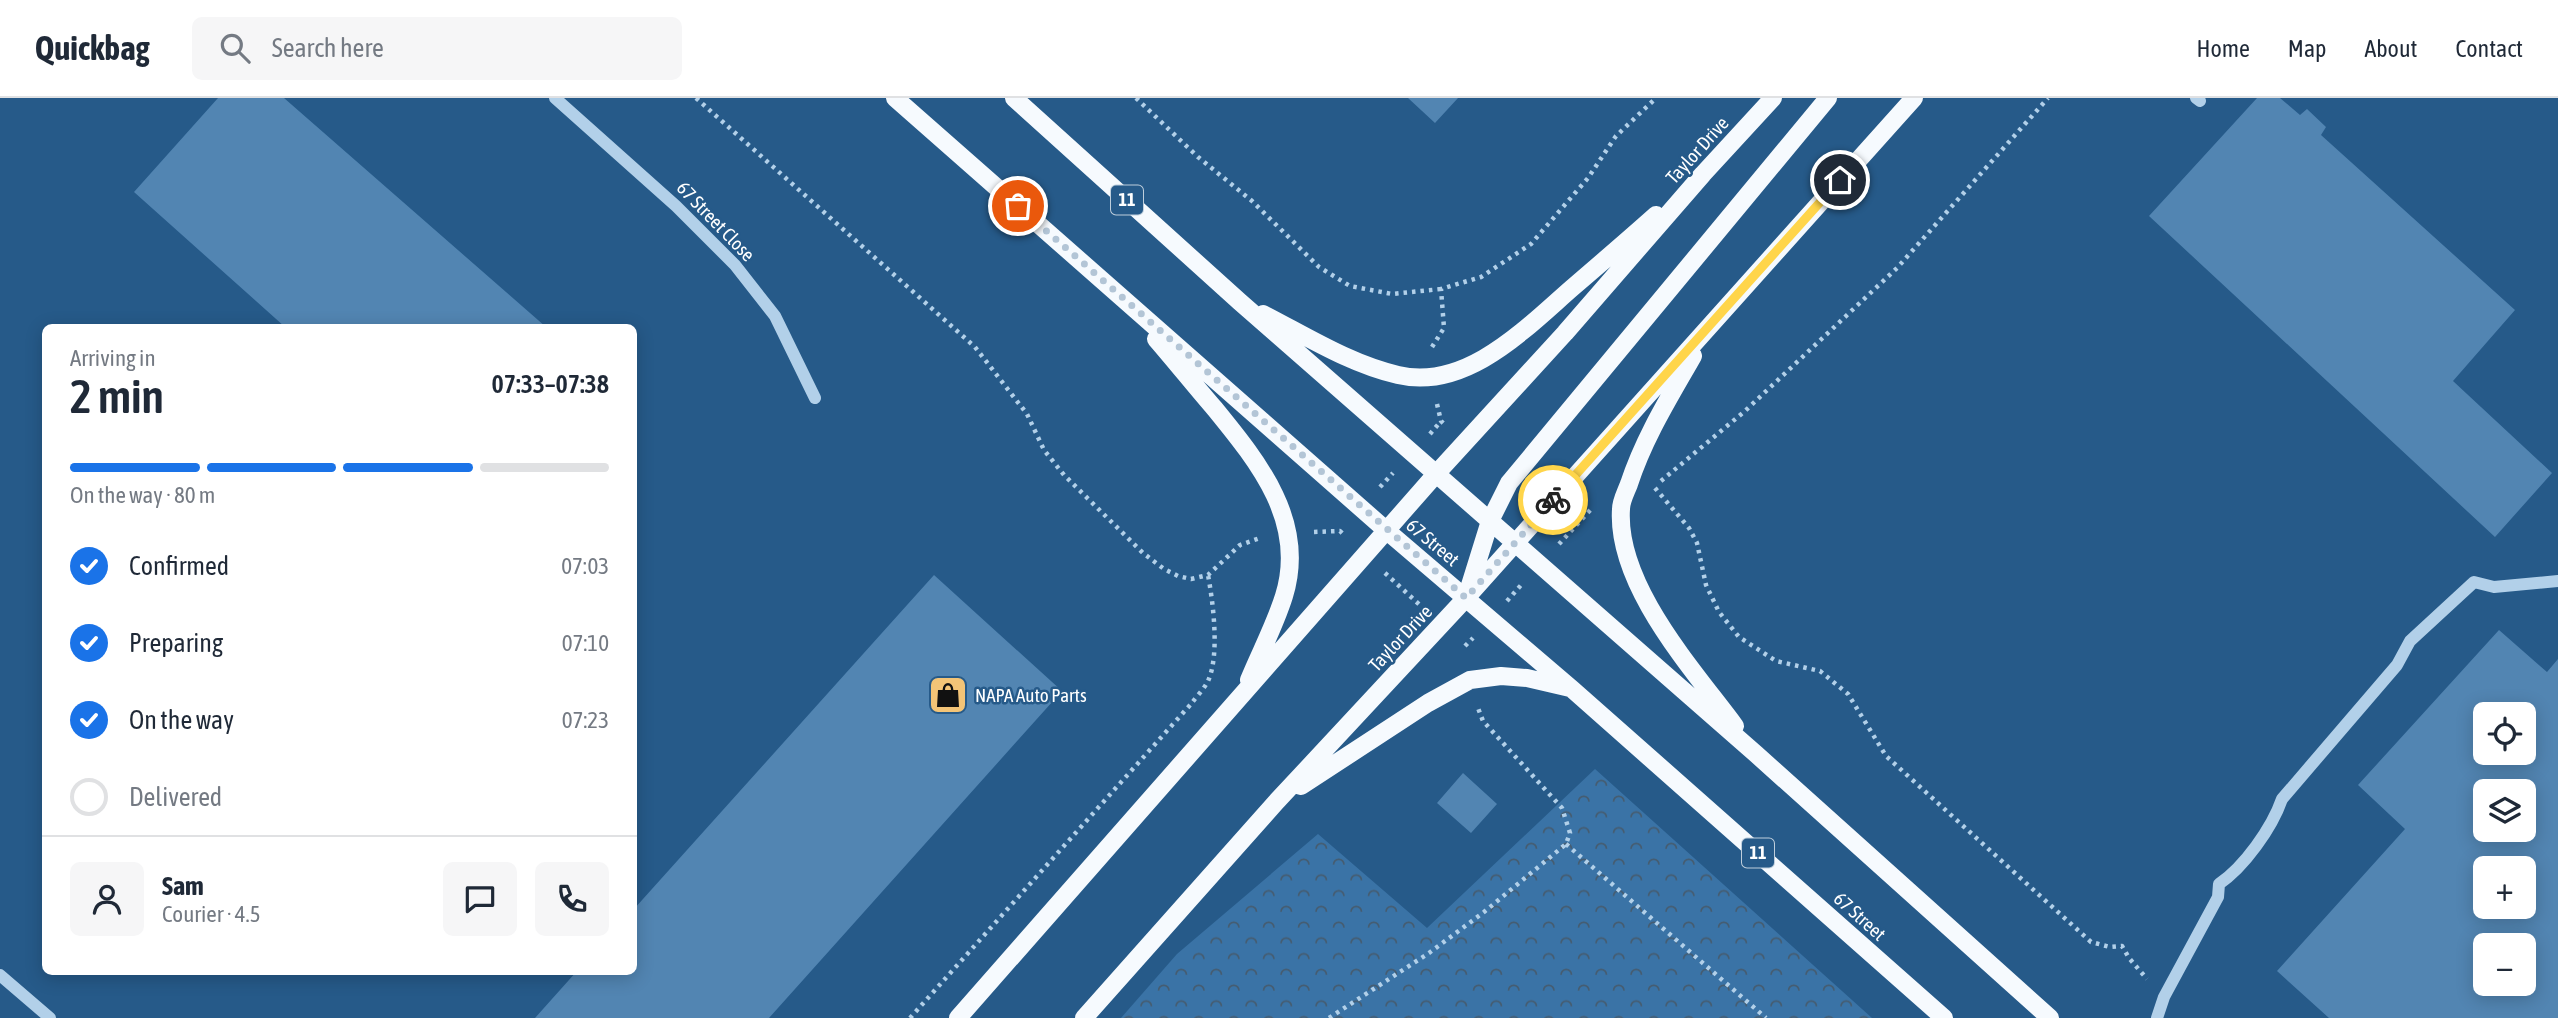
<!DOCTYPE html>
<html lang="en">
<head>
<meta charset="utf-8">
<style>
	body { margin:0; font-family:"Asap Condensed",sans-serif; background:#f6f6f7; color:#1f2937; height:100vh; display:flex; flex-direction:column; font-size:26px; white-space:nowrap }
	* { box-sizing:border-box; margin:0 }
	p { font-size:23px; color:#747a83 }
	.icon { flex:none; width:38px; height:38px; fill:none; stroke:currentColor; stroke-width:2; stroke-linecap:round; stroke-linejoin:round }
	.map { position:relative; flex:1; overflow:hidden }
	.side { position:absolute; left:42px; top:226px; width:595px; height:651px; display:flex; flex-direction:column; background:#fff; border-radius:10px; box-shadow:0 4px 18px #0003 }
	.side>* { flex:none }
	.controls { position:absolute; left:2473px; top:604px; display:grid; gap:14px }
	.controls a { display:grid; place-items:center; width:63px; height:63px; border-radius:10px; background:#fff; box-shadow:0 4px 18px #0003; font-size:35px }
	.pin { position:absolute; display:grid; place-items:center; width:60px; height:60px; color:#fff; margin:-30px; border:4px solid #fff; border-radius:50%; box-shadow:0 2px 7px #0007 }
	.courier { position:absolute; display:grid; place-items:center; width:70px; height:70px; margin:-35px; border:5px solid #ffd54a; border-radius:50%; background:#fff; color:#222; box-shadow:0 2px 9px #0007 }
	.overview em { font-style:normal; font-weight:600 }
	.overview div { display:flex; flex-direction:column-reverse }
	.overview { display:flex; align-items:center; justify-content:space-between; height:119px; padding:0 28px }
	h1 { font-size:46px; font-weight:600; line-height:52px }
	.bar { display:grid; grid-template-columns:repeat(4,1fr); gap:10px 7px; align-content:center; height:84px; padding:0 28px }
	.bar i { height:9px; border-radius:5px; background:#e0e1e3 }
	.bar .selected { background:#1a73e8 }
	.bar p { grid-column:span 4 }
	.line { display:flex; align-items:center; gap:18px; padding:0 28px; border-top:2px solid #e0e1e3 }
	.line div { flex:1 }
	.round { display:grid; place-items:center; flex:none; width:74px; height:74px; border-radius:10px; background:#f6f6f7 }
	ol { padding:0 28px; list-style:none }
	li { display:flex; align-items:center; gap:21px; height:77px }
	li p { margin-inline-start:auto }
	li .icon { padding:7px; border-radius:50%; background:#1a73e8; color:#fff; stroke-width:4 }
	li:last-child { color:#747a83 }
	li i { width:38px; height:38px; border:4px solid #e0e1e3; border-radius:50% }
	header { display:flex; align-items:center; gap:42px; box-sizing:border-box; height:98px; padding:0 35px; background:#fff; border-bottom:2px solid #e0e1e3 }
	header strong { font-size:33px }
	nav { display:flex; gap:38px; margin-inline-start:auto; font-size:24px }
	.search { width:490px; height:63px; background:#f6f6f7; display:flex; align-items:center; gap:18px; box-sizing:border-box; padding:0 24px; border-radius:10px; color:#747a83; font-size:26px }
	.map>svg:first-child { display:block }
	.park { fill:url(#park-crowns) }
	.building { fill:#5285b2; fill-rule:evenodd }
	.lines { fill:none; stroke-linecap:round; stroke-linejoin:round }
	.path { stroke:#b2d0e9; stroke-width:4.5; stroke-dasharray:3.5 5; stroke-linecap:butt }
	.minor { stroke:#b2d0e9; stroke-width:12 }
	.major { stroke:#f6fafe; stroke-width:18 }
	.done { stroke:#b3c5d6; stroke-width:7; stroke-dasharray:0 12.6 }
	.route { stroke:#ffd54a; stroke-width:9 }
	.labels { text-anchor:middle; stroke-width:5; stroke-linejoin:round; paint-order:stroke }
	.shield { fill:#265a89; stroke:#becedc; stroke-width:2 }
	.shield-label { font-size:18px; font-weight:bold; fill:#fff }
	.street-label { font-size:19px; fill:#fff; stroke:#265a89 }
	.poi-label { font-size:19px; fill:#fff; stroke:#265a89; text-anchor:start }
</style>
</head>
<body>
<header>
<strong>Quickbag</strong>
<div class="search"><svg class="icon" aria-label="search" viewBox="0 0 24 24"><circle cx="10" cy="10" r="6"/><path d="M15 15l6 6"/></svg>Search here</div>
<nav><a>Home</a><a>Map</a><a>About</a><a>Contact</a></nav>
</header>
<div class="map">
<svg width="2558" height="920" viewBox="0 0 2558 920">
	<defs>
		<pattern id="park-crowns" width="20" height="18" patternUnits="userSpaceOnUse" patternTransform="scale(1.75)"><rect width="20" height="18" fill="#3a73a6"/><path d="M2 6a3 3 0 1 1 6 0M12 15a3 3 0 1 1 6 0" fill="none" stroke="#455c70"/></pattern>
	</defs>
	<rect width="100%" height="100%" fill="#265a89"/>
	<path class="park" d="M1595 671 1872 920H1121L1177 856 1318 736 1427 830Z"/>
	<path class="building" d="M218 0H284L546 229H285L134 94Z
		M1408 0H1458L1435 25Z
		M2257 0H2280L2300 17 2307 11 2326 29 2321 37 2515 212 2453 283 2552 375 2495 439 2149 118Z
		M934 477 1062 593 769 920H535L577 873H634V811Z
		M2499 532 2547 574 2558 561V920H2329L2277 873 2405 731 2358 687ZM2485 616H2524V654H2485ZM2485 693H2524V732H2485ZM2485 770H2524V808H2485ZM2485 847H2524V886H2485Z
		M1463 675 1497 706 1471 735 1437 705Z"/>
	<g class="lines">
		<path class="path" d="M696 0 975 249 1027 316 1044 352 1064 377 1143 455 1164 471 1178 478 1191 481 1208 477 1240 447 1260 440
			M1136 0 1198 59 1252 103 1319 169 1350 188 1392 196 1441 191
			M1432 249 1444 230 1441 191 1481 179 1531 146 1588 80 1616 38 1656 0
			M1437 306 1441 323 1445 327
			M1430 336 1441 323
			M1661 383 1745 313 1897 170 2048 0
			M1380 389 1393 375
			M1655 390 1689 430 1697 445 1706 487 1719 514 1739 539 1776 563 1820 573 1848 596 1886 658 2091 844 2110 849 2122 848 2129 860 2147 881
			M1314 434 1340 433 1345 438
			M1559 446 1593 409
			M1385 475 1422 509
			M1507 503 1522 486
			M1465 548 1473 540
			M1566 746 1766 920
			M910 920 1191 606C1196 599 1204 591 1208 583 1220 557 1213 504 1208 477
			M1329 920 1429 855 1484 814 1566 746 1570 735 1562 710 1483 623 1478 610"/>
		<path class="minor" d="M555 0 676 108 735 167 775 218 815 300
			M2196 0 2200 3
			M0 877 50 920
			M2157 920 2164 899 2218 799 2219 786C2244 769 2272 730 2282 701L2397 567 2410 543 2474 484 2494 489 2558 483"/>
		<path class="major" d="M895 0 1387 433 1572 591 1944 920
			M1014 0 1240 204 1756 656 2050 920
			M1263 216C1306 238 1350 266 1398 277 1466 293 1525 231 1572 190 1600 166 1628 142 1656 117
			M1156 241C1176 264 1195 288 1215 311 1259 365 1307 424 1284 498 1275 527 1260 555 1249 582
			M1693 258C1669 300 1644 340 1629 386 1626 394 1621 403 1621 411 1616 487 1692 570 1735 628
			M1467 497 1490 423 1509 385 1828 0
			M1301 688 1428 605 1470 582 1501 578 1527 580 1570 590
			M958 920 1436 376 1565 235 1703 76 1773 0
			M1084 920 1277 703 1466 500 1914 0"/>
	</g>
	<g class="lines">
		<path class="done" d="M1018 108 1466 500 1553 402"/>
		<path class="route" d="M1553 402 1840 82"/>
	</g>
	<defs>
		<symbol id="shop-square" viewBox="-11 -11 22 22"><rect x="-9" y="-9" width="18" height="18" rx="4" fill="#f3c477" stroke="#265a89"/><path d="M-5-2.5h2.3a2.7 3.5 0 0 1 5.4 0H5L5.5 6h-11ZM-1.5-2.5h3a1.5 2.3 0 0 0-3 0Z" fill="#111"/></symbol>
	</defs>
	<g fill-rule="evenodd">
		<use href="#shop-square" x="926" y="575" width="44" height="44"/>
	</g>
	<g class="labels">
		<g class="shield">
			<rect x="1111" y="87.5" width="32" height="29" rx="5"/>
			<rect x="1742" y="740.5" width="32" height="29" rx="5"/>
		</g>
		<g class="shield-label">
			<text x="1127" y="108">11</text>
			<text x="1758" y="761">11</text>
		</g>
		<g class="street-label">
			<text transform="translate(1697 52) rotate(-48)" y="7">Taylor Drive</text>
			<text transform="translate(716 123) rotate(46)" y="7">67 Street Close</text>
			<text transform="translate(1433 444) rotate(40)" y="7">67 Street</text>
			<text transform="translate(1400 540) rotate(-47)" y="7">Taylor Drive</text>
			<text transform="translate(1860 818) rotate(42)" y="7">67 Street</text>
		</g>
		<g class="poi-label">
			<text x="975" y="604">NAPA Auto Parts</text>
		</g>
	</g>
</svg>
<div class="controls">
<a><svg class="icon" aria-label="locate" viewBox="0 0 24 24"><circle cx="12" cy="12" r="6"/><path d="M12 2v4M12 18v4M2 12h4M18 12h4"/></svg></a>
<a><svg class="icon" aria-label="layers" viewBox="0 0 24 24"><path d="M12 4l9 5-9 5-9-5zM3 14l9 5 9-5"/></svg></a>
<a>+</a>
<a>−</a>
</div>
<div class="pin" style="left:1018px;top:108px;background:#ea580c"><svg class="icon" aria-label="bag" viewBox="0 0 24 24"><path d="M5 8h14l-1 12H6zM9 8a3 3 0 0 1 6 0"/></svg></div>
<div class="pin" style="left:1840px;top:82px;background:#1f2937"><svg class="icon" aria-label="home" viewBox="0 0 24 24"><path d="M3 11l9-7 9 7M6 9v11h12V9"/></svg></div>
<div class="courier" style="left:1553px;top:402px"><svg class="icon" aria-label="bike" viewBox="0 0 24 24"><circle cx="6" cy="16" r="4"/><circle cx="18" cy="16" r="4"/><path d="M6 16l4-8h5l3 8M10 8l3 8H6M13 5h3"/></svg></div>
<section class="side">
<div class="overview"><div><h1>2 min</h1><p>Arriving in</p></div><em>07:33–07:38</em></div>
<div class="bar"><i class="selected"></i><i class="selected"></i><i class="selected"></i><i></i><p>On the way · 80 m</p></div>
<ol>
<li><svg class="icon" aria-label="check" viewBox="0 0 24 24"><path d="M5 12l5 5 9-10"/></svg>Confirmed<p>07:03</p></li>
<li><svg class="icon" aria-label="check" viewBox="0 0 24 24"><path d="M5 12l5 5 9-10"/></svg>Preparing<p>07:10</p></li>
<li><svg class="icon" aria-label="check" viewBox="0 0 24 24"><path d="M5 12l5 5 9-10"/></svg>On the way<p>07:23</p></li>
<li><i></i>Delivered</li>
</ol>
<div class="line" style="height:126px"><a class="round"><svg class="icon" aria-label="person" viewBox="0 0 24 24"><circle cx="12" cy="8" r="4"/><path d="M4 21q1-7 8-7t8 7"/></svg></a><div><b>Sam</b><p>Courier · 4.5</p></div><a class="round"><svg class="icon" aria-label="chat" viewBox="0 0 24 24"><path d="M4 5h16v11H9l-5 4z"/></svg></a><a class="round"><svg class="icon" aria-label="phone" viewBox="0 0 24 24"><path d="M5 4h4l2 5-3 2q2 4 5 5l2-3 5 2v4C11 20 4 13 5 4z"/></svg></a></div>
</section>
</div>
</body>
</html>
